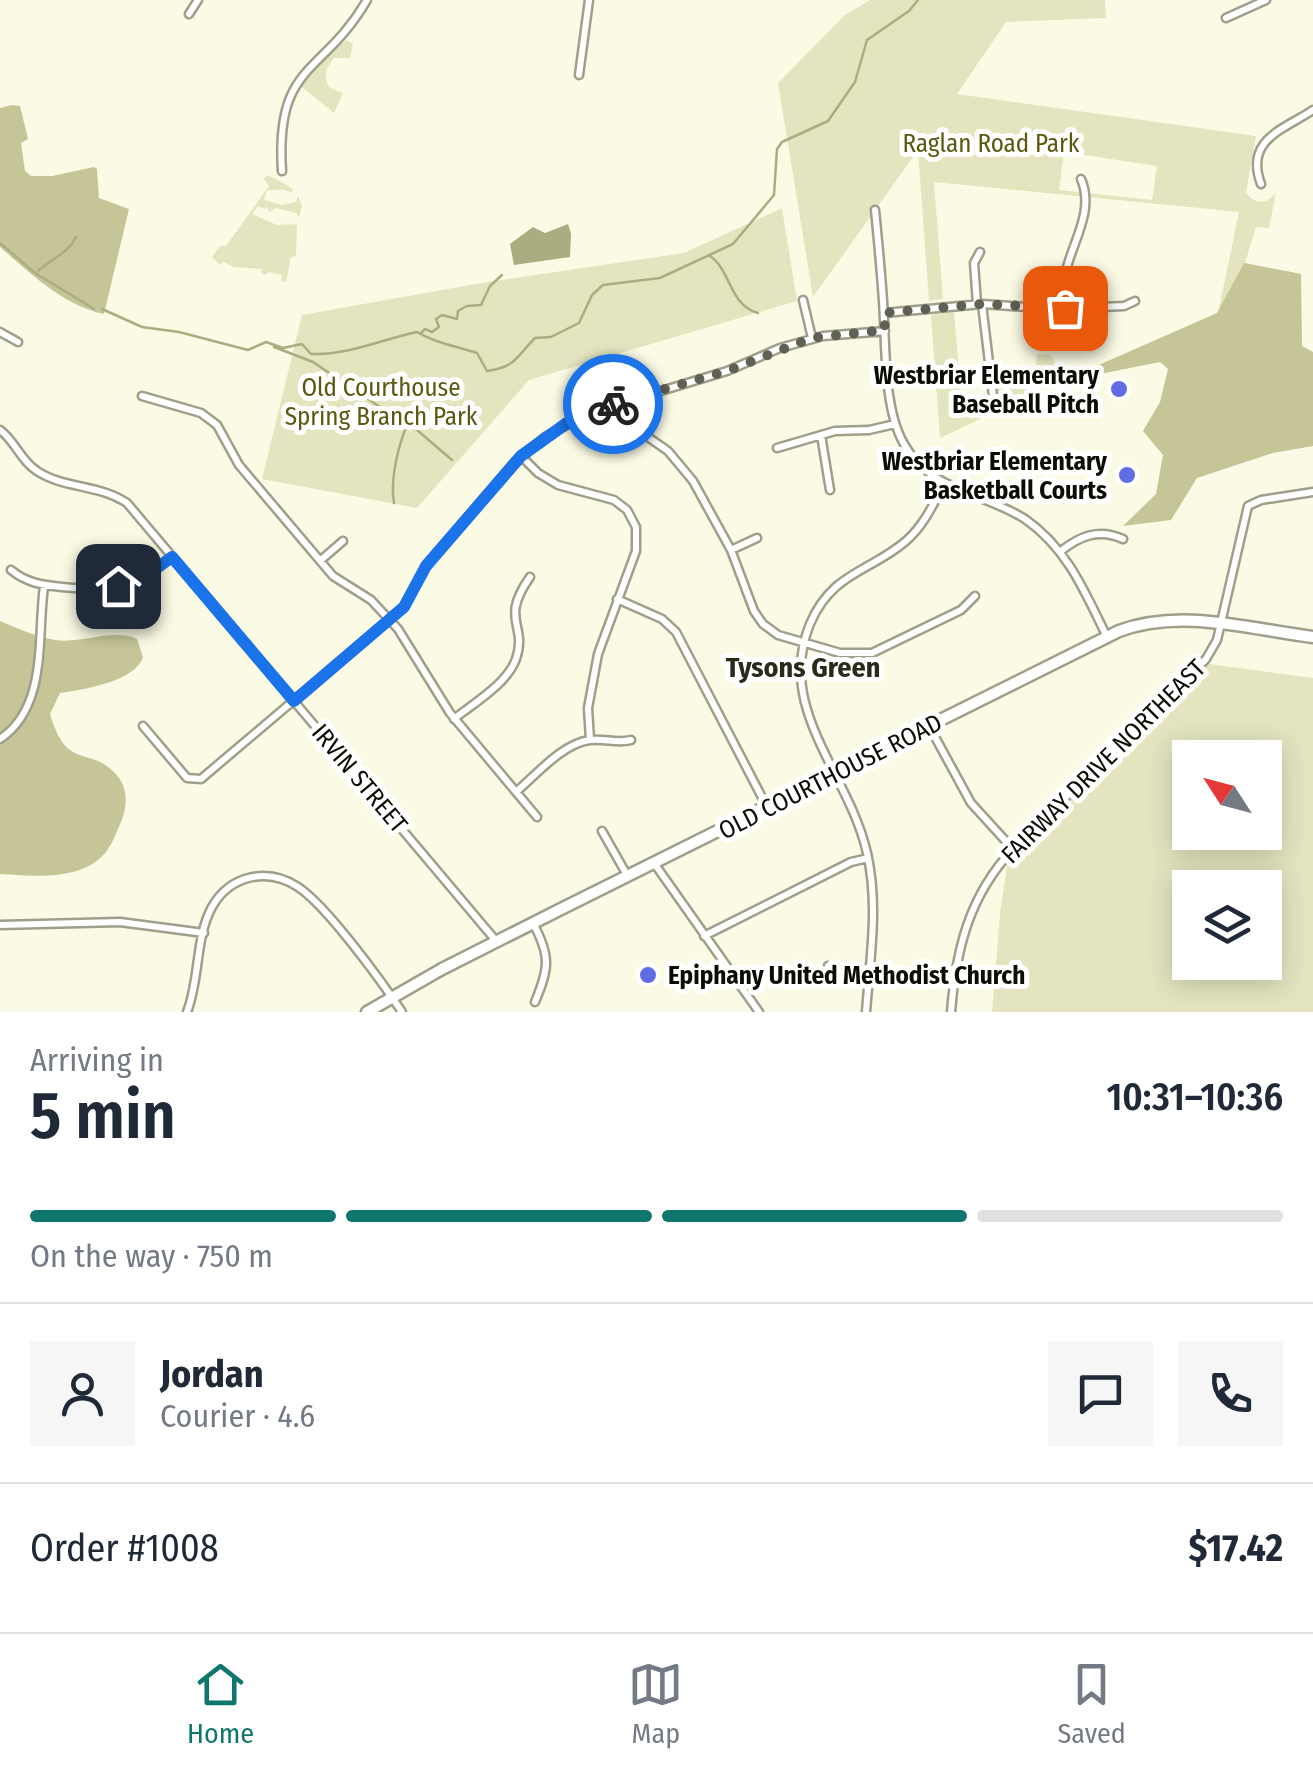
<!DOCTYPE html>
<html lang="en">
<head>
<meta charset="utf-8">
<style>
	body { margin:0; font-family:"Fira Sans Condensed",sans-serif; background:#f6f6f7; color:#1f2937; height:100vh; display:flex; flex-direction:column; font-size:38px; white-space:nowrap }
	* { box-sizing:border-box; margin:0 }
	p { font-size:32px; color:#747a83 }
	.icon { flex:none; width:55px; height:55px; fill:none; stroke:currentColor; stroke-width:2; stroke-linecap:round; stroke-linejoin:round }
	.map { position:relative; height:1012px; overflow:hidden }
	.sheet { display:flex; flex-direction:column; background:#fff; flex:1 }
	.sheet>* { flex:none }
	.needle { width:65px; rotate:306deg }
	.tools { position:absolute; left:1172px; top:740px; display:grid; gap:20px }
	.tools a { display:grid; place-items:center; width:110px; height:110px; border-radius:0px; background:#fff; box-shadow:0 5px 25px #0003; font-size:50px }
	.pin { position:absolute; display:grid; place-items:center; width:85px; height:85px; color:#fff; margin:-42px; border-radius:20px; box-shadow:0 5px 15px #0006 }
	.courier { position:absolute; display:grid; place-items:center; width:100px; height:100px; margin:-50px; border:8px solid #1a73e8; border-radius:50%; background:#fff; color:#222; box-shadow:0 2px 12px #0007 }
	.overview em { font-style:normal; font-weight:600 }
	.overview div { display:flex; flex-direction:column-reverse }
	.overview { display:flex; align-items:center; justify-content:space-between; height:170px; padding:0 30px }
	h1 { font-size:65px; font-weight:600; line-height:75px }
	.bar { display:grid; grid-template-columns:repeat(4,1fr); gap:15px 10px; align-content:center; height:120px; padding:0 30px }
	.bar i { height:12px; border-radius:8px; background:#e0e1e3 }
	.bar .current { background:#0f766e }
	.bar p { grid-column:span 4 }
	.line { display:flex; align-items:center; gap:25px; padding:0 30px; border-top:2px solid #e0e1e3 }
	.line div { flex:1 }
	.round { display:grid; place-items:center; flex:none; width:105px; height:105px; border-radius:0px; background:#f6f6f7 }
	.dock { display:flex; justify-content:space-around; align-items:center; height:140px; border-top:2px solid #e0e1e3; background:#fff; font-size:28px; color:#747a83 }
	.dock a { display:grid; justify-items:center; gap:5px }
	.dock .current { color:#0f766e }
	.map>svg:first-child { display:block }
	.green { fill:#e4e5bf; fill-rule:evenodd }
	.forest { fill:#c5c598 }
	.water { fill:#abac7f }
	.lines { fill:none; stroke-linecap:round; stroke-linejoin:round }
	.stream { stroke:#abac7f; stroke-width:2.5 }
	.street-casing { stroke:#9f9f8b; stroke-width:11 }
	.secondary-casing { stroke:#9f9f8b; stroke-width:15 }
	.street { stroke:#fff; stroke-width:6 }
	.secondary { stroke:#fff; stroke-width:10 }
	.done { stroke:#606054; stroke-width:10; stroke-dasharray:0 18 }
	.route { stroke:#1a73e8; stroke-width:12 }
	.poi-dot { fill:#626de5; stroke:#fff; stroke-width:4 }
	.labels { text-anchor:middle; stroke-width:10; stroke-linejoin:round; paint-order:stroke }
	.park-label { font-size:25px; fill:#5a590f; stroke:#fff }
	.poi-label { font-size:25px; font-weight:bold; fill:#0c0c06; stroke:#fff; text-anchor:end }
	.street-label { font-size:25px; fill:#0c0c06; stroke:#fff }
	.neighbourhood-label { font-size:28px; font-weight:bold; fill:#2a2a19; stroke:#fff }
</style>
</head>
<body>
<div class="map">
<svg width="1313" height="1012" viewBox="0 0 1313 1012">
	<rect width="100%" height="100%" fill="#fbfbe5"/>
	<path class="green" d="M870 0H1105L1106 18 1006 22 957 94 1256 136 1246 192C1254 205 1268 205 1276 192L1269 228 1256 227 1245 263 1301 274 1218 313 1239 212 934 182 943 299 929 301 918 150 813 297 778 83 845 15ZM1064 152 1157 166 1152 200 1059 190Z
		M346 40 353 44 350 58H334C326 68 322 76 330 88L343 93 334 113 301 86 317 65Z
		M267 175C272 177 289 185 293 190L291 193C282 187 275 191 267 190L264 200 282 205 296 202 298 196 302 206 299 217 296 213 276 208 269 212 267 206 265 209 258 206 252 214 277 225 297 224 296 256 291 257 286 282 281 281 282 275 269 272 265 275 261 273 262 269 234 267 223 262 220 265 212 257 220 246H226L269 186 264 179Z
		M782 208 797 301 529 380 417 508 262 479 302 315 481 283 684 253Z
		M954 312 961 393 971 405 993 396 992 378 1015 381 1035 375 1037 354 1051 355 1064 379 940 438 931 315Z
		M1202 663 1313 678V1012H992L1000 914 1009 853ZM1190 758H1265V832H1190ZM1190 888H1265V962H1190Z"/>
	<path class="forest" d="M12 105 20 106 28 139 21 143 25 171 31 176H52L94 167 97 169 99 198 129 209 104 314C64 306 30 273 0 247V108Z
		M1244 263 1301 274 1302 346 1313 352V446L1273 453 1197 478 1171 520 1123 526 1156 494 1163 455 1143 431 1160 402 1168 369 1160 362 1060 382 1217 313Z
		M0 621C17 628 36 637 55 640 81 644 114 628 137 639L143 657C136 681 83 690 60 693L50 714C68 775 91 742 119 778 128 790 127 808 121 822 117 830 114 841 108 849 86 882 34 876 0 874Z"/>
	<path class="water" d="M568 224 571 234 570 257 514 265 510 244 533 227 545 233Z"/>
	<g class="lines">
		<path class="stream" d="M0 243 35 273 94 309
			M710 256C731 270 729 305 758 313
			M38 271C52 258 68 254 76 237
			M102 309 142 327 179 332 248 350 266 342 283 348 302 344 311 354C349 355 380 340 417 332 435 343 456 346 477 353L487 371C516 367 516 357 535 338L551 337 579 323 592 295 603 285 660 278 733 244 774 195 777 149 782 142 828 121 855 82 867 40 909 11 918 0
			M420 334 425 329 432 332 439 327 436 319 442 315 457 319 458 311 467 306 481 305 490 286 502 275
			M274 347 313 362 380 407 403 418 452 460
			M394 503C390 480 398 445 408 423"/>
		<defs>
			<path id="street" d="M189 14 198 0
				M1226 18 1266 0
				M579 75 589 0
				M282 171C275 62 323 76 367 0
				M1261 184C1244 139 1285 129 1313 110
				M875 210C878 240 881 271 883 301 886 343 883 408 904 444 931 492 983 492 1025 519 1067 548 1085 592 1107 637
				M803 300 812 338
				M977 304 974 263 980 252
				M982 304 993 396
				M1065 308C1065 295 1064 280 1067 267 1075 238 1094 209 1081 179
				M884 313 982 304 1056 309 1124 306 1135 301
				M0 332 18 342
				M142 396 201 413 217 425 239 465 333 576 371 600 398 629 450 713 537 817
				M622 402 635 428 668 451 693 481 731 550 754 611 763 624 778 635 840 653H872L961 610 975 596
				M0 430C15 441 21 461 37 471 64 489 99 484 127 503L497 942
				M821 435 830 490
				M777 448 835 431 869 430 895 424
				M521 456 538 473 558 485 614 500 627 510 636 527V551L598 654 588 708 590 740
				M731 550 757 538
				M1061 551C1080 536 1099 528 1123 539
				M321 560 343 541
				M11 570C27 583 42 585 62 587 105 592 137 584 172 557
				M617 599 662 619 676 632 767 807
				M454 719C474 703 507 684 516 659 528 624 499 621 530 577
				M143 726 187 778 201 779 404 607 426 566 514 463 545 437 588 413 727 371 780 348 823 336 885 331
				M929 726 971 803 1013 849
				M0 739C48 707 37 637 44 586
				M516 792C536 775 563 743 590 740 605 738 617 744 631 740
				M602 831 627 875
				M654 863 759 1012
				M533 923C551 957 549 968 535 1002
				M0 925 120 922 204 933
				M704 936 851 862 868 858
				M828 966 837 973 869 977
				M187 1012C200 979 195 938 212 907 230 875 268 867 298 887 327 906 382 982 402 1012
				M866 1012C870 959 879 905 867 853 849 773 775 709 810 624 832 572 870 572 906 541 924 525 933 505 944 484
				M951 1012C956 949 969 896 1013 849L1206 659 1217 640 1248 506 1261 500 1313 492"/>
			<path id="secondary" d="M367 1012 442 969 563 908 1119 631C1182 608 1248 629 1313 637"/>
		</defs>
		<use href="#street" class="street-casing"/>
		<use href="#secondary" class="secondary-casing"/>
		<use href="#street" class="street"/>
		<use href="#secondary" class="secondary"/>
	</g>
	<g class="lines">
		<path class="done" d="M613 404 727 371 812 338 885 330 884 313 982 304 1065 308"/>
		<path class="route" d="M118 586 150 573 172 557 294 701 404 607 426 566 521 456 567 423 613 404"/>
	</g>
	<g class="poi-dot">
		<circle cx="1119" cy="389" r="10"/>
		<circle cx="1127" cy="475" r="10"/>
		<circle cx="648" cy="975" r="10"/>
	</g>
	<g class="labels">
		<g class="park-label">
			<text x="991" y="152">Raglan Road Park</text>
			<text x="381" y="396">Old Courthouse<tspan x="381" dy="29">Spring Branch Park</tspan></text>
		</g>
		<g class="poi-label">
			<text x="1099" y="384">Westbriar Elementary<tspan x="1099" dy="29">Baseball Pitch</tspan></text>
			<text x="1107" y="470">Westbriar Elementary<tspan x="1107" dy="29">Basketball Courts</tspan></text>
			<text x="668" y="984" text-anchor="start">Epiphany United Methodist Church</text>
		</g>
		<g class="street-label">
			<text transform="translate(1103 761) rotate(-45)" y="9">FAIRWAY DRIVE NORTHEAST</text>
			<text transform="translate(830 776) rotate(-27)" y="9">OLD COURTHOUSE ROAD</text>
			<text transform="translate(360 778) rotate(50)" y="9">IRVIN STREET</text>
		</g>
		<g class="neighbourhood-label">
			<text x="803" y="677">Tysons Green</text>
		</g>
	</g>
</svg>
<div class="tools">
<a><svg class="needle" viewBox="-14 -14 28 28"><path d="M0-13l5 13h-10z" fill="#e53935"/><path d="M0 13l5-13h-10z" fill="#747a83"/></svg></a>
<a><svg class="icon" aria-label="layers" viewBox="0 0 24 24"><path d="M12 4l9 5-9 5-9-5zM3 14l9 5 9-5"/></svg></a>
</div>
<div class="pin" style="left:1065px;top:308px;background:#ea580c"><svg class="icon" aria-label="bag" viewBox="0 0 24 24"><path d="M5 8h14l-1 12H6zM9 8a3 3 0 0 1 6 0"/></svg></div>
<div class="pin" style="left:118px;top:586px;background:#1f2937"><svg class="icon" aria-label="home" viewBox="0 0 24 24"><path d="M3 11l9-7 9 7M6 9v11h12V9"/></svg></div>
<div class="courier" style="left:613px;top:404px"><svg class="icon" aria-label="bike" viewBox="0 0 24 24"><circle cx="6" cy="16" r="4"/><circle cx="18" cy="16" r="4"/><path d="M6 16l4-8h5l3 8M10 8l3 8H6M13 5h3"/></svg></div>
</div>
<section class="sheet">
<div class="overview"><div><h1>5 min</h1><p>Arriving in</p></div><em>10:31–10:36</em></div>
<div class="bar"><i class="current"></i><i class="current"></i><i class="current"></i><i></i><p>On the way · 750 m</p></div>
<div class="line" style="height:180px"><a class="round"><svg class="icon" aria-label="person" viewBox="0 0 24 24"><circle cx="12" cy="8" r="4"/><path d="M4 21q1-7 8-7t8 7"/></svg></a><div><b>Jordan</b><p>Courier · 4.6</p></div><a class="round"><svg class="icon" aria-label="chat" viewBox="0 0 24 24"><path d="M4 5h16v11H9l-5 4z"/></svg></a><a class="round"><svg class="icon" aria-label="phone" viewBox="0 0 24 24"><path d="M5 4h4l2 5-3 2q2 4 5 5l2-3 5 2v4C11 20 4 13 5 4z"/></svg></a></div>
<div class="line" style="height:130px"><div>Order #1008</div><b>$17.42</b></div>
</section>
<nav class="dock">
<a class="current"><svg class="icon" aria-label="home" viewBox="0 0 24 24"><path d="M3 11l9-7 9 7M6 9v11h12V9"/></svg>Home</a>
<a><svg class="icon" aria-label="map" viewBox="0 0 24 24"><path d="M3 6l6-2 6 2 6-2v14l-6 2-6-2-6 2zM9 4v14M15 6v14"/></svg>Map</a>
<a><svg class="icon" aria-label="saved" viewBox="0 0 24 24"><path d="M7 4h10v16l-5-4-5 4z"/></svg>Saved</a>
</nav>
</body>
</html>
